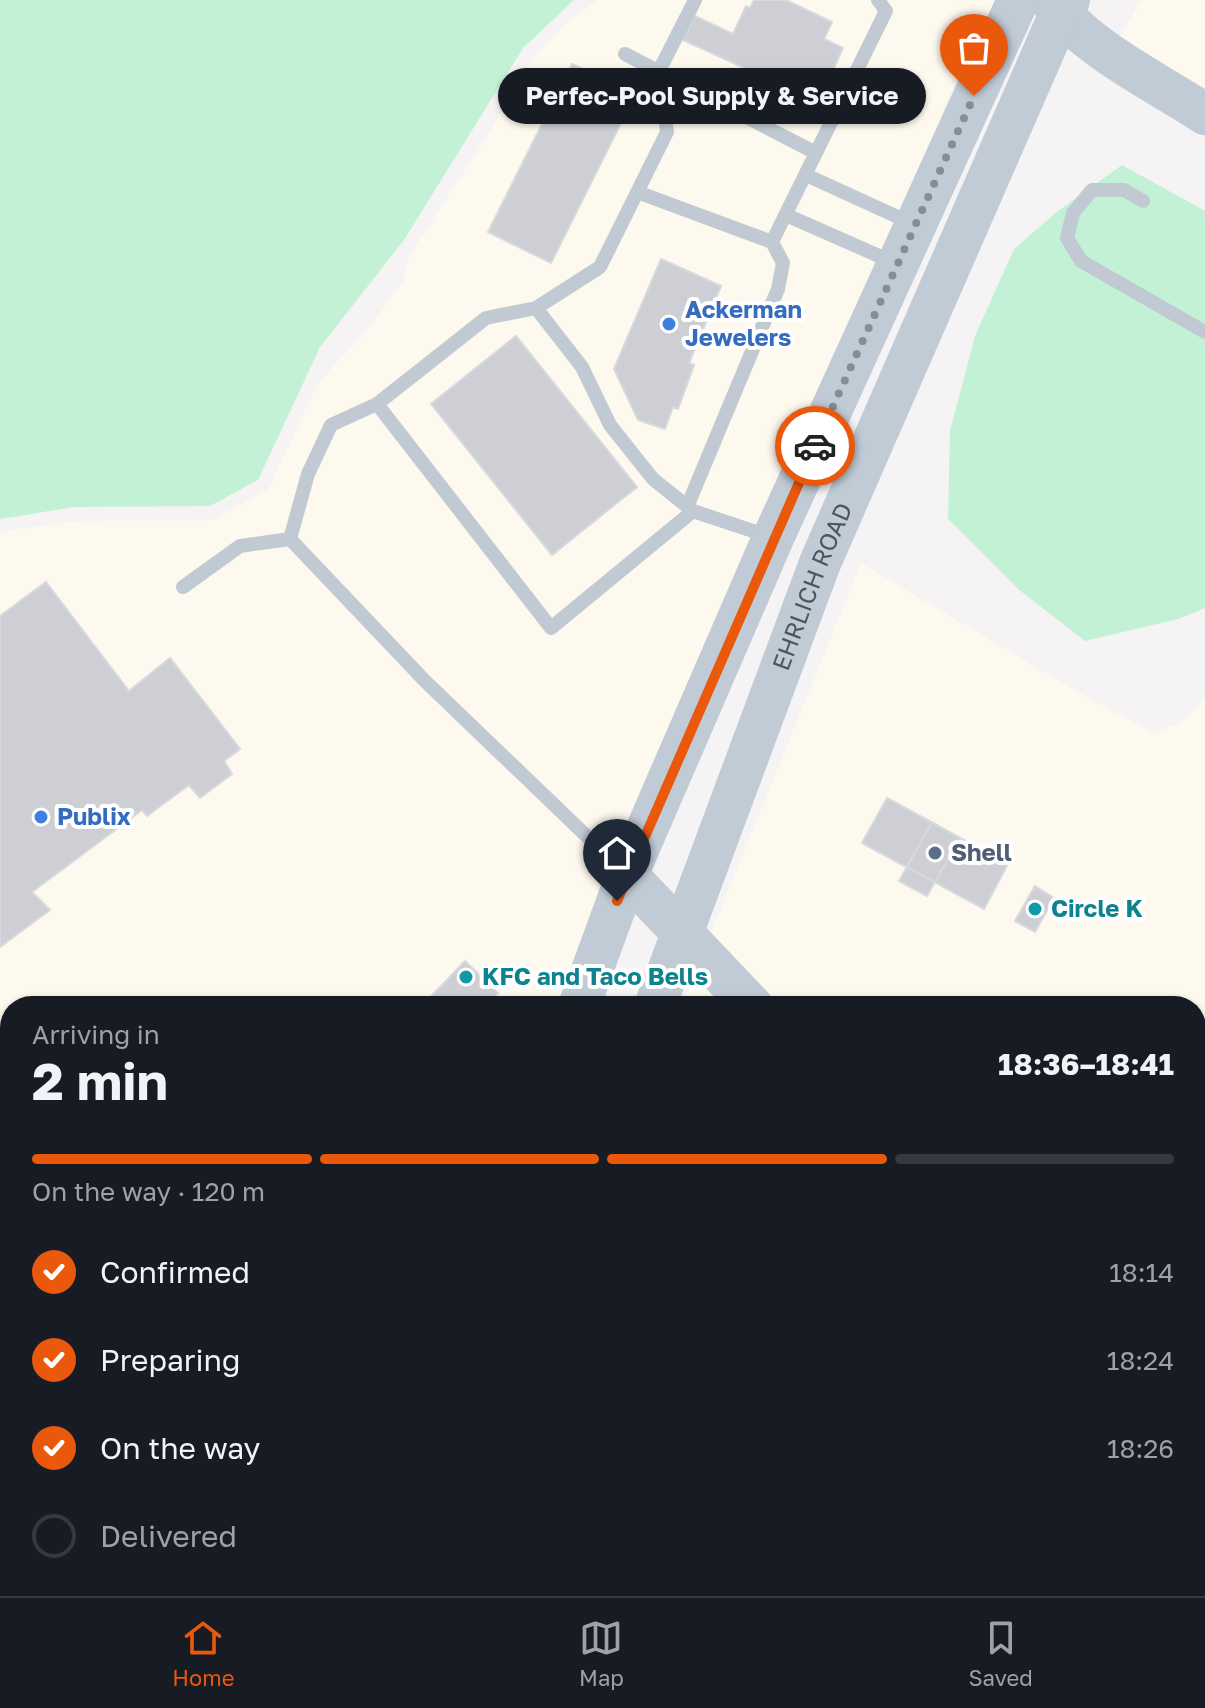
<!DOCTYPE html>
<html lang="en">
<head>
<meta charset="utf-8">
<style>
	body { margin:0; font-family:"Golos Text",sans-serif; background:#20242c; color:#f1f3f6; height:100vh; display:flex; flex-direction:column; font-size:30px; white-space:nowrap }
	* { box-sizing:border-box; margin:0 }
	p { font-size:26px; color:#9ea1a6 }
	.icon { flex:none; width:44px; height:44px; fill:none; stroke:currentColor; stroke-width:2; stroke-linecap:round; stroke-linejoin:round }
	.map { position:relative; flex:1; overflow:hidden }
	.side { position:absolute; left:0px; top:996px; width:1206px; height:600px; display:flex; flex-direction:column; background:#171b24; border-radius:32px 32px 0 0; box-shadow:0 2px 6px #0004 }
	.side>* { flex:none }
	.pin { position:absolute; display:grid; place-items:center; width:68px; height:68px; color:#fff; margin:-82px -34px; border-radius:50% 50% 50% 0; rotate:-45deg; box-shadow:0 0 8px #0007 }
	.pin .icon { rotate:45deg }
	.courier { position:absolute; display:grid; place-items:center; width:80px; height:80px; margin:-40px; border:6px solid #ea580c; border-radius:50%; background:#fff; color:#222; box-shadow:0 2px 10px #0007 }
	.bubble { position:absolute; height:56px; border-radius:28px; background:#171b24; box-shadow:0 2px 6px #0004; font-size:26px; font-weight:700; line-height:56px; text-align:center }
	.head em { font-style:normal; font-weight:700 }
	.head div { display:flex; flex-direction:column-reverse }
	.head { display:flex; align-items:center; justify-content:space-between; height:136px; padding:0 32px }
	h1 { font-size:52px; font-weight:700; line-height:60px }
	.bar { display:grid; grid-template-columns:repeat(4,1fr); gap:12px 8px; align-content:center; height:96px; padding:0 32px }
	.bar i { height:10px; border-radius:6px; background:#363941 }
	.bar .active { background:#ea580c }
	.bar p { grid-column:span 4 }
	ol { padding:0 32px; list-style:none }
	li { display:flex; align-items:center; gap:24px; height:88px }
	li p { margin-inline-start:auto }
	li .icon { padding:8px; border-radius:50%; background:#ea580c; color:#fff; stroke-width:4 }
	li:last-child { color:#9ea1a6 }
	li i { width:44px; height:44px; border:4px solid #363941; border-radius:50% }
	.menu { display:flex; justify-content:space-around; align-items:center; height:112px; border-top:2px solid #363941; background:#171b24; font-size:22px; color:#9ea1a6 }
	.menu a { display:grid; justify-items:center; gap:4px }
	.menu .active { color:#ea580c }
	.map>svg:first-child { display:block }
	.commercial { fill:#fdf9ef }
	.green { fill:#c3f1d5 }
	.building { fill:#cdcfd5; stroke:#d7d9de; stroke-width:2 }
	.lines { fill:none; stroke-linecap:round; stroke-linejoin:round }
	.lane { stroke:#c1cad2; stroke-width:14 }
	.street { stroke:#c1cad2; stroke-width:30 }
	.secondary { stroke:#c1cbd6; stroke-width:42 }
	.done { stroke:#868d94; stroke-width:8; stroke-dasharray:0 14.4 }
	.route { stroke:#ea580c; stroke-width:10 }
	.shop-dot { fill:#3f7fe0; stroke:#fff; stroke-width:3 }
	.service-dot { fill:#5c6f8a; stroke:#fff; stroke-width:3 }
	.culture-dot { fill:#0f9aa8; stroke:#fff; stroke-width:3 }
	.labels { text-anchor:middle; stroke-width:8; stroke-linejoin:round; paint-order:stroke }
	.shop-label { font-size:24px; font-weight:bold; fill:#366cbe; stroke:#fff; text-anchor:start }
	.street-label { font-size:24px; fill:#4a5661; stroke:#fff }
	.service-label { font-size:24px; font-weight:bold; fill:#4e5e75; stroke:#fff; text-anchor:start }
	.culture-label { font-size:24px; font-weight:bold; fill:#0d838f; stroke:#fff; text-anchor:start }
</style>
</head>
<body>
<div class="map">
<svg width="1205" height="1596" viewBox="0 0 1205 1596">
	<rect width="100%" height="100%" fill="#f5f3f3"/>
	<path class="commercial" d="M597 0H999L973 41 561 1006H10V1586H347L343 1596H0V535L11 530 76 521 211 520 268 490 318 383 371 325 403 281 409 256 484 141 534 57 570 20Z
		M1141 0H1205V96L1118 41Z
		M861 563 1064 684 1153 733 1181 723 1205 698V1546L1196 1535V1006H772L709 938Z
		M698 968 733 1006H682Z"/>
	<path class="green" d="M0 0H574L523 48 404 240 320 347 258 480 210 506 74 507 0 519Z
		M1122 165 1205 211V608L1178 619 1085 641 1018 589 948 519 950 431 975 336 1014 249 1058 211Z"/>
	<path class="building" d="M754 0H786L832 22 824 39 843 48 824 90 817 86 813 95 800 89 799 93 683 40 695 16 733 34 746 6 750 8Z
		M572 64 635 95 551 263 488 232Z
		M661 259 721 286 689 363 694 365 678 409 673 407 665 429 638 420 614 369Z
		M516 336 637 487 552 555 431 404Z
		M46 582 129 691 170 658 240 749 224 761 232 774 200 798 189 785 147 816 142 810 32 892 50 910 0 947V616Z
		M887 798 1008 864 984 909 862 843Z
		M932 822 960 838 927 896 899 881Z
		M1035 886 1054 898 1035 932 1015 921Z
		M465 961 498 993 485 1006H422Z
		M1205 1247V1324L1196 1312V1254Z
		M543 1586H605L602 1596H555L541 1591Z
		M754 1586H839L842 1589 834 1596H762Z
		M1081 1586H1111L1118 1596H1067Z"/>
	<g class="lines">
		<path class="lane" d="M625 54 816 153
			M806 175 911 223
			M637 192 772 242 886 11 878 0
			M1143 201 1124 190H1092L1073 213 1067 238 1081 261 1205 332
			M786 215 895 263
			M536 308 582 367 610 425 653 479 693 511
			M377 404 486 318 536 308 600 267 667 132 659 71 695 0
			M687 507 778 289 783 263 772 242
			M290 539 425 681 624 872
			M183 587 240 546 290 539 308 474 331 425 377 404 551 628 693 511 768 536"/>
		<path class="street" d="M913 1586 920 1596
			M669 1596 673 1586
			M971 1596 984 1586"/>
		<g class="secondary">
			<path d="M1050 0C1088 50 1153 80 1205 114"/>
			<path d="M627 875 752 1006"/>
			<path d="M579 1006 627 875 773 538 1018 0"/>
			<path id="s1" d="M655 1006 820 563 1060 14 1069 0"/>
			<path d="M1196 1558 1205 1570"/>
			<path d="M365 1596 368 1586"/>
			<path d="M434 1596 438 1586"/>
		</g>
	</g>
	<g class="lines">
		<path class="done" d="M815 446 974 96"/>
		<path class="route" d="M617 901 815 446"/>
	</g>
	<g class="shop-dot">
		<circle cx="669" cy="324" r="8"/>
		<circle cx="41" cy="817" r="8"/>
	</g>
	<circle class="service-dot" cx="935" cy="853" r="8"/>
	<g class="culture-dot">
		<circle cx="1035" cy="909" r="8"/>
		<circle cx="466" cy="977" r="8"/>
	</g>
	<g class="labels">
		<g class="shop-label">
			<text x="685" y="318">Ackerman<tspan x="685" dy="28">Jewelers</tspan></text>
			<text x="57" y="825">Publix</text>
		</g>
		<g class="street-label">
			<text dy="8" stroke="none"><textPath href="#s1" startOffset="448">EHRLICH ROAD</textPath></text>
		</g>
		<g class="service-label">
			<text x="951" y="861">Shell</text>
		</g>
		<g class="culture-label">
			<text x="1051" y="917">Circle K</text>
			<text x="482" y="985">KFC and Taco Bells</text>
		</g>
	</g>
</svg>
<div class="pin" style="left:974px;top:96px;background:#ea580c"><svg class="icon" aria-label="bag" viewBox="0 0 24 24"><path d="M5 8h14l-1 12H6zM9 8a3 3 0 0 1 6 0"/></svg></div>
<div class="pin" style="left:617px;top:901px;background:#1f2937"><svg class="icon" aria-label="home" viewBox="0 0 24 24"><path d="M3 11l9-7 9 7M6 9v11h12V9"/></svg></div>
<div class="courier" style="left:815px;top:446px"><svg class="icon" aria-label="car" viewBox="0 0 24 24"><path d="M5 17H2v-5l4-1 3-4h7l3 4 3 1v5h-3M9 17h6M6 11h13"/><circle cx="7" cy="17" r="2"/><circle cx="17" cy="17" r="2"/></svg></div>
<div class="bubble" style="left:498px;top:68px;width:428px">Perfec-Pool Supply &amp; Service</div>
<section class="side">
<div class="head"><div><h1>2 min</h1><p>Arriving in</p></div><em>18:36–18:41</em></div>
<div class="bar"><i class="active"></i><i class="active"></i><i class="active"></i><i></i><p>On the way · 120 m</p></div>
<ol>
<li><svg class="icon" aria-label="check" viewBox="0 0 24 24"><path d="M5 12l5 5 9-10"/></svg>Confirmed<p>18:14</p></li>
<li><svg class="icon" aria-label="check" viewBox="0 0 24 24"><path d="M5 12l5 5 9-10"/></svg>Preparing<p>18:24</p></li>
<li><svg class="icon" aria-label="check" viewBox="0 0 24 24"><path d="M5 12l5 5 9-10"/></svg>On the way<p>18:26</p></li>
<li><i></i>Delivered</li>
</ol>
</section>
</div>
<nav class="menu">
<a class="active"><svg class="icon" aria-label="home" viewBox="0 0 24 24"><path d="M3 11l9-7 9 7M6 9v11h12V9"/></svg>Home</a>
<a><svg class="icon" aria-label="map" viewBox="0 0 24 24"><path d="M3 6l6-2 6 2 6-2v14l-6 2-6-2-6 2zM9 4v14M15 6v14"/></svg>Map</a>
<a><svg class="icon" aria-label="saved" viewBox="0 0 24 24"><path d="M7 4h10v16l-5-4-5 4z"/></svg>Saved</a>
</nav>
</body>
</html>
